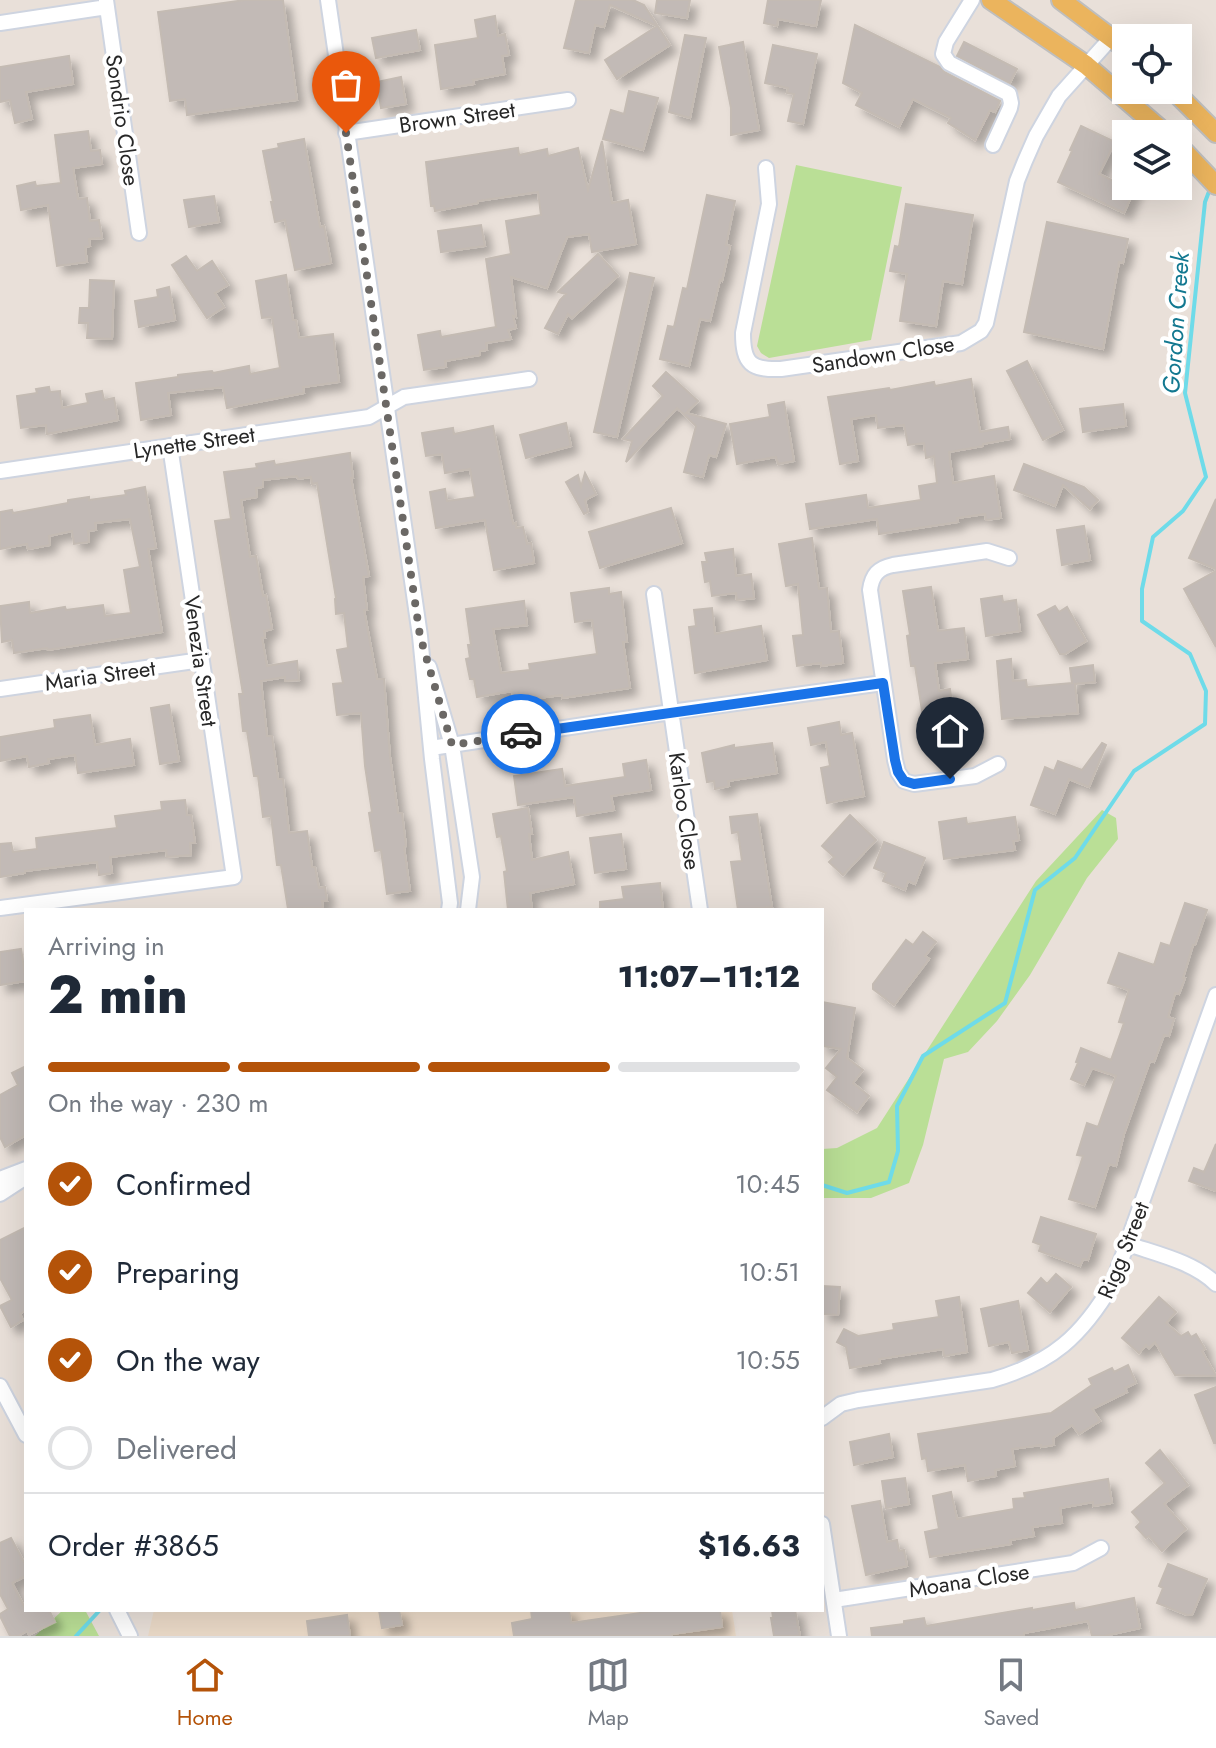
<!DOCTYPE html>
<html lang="en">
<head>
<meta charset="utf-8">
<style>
	body { margin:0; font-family:Jost,sans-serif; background:#f6f6f7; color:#1f2937; height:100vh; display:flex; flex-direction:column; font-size:30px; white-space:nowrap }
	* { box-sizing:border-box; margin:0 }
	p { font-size:26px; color:#747a83 }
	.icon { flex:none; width:44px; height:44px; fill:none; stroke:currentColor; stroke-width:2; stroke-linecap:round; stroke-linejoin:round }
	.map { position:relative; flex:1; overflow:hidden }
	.panel { position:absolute; left:24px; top:908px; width:800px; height:704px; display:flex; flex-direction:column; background:#fff; border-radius:0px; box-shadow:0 8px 32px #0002 }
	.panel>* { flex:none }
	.controls { position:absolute; left:1112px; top:24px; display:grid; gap:16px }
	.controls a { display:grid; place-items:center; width:80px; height:80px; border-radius:0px; background:#fff; box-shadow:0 8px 32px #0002; font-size:40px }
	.pin { position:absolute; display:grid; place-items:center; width:68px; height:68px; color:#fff; margin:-82px -34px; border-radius:50% 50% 50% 0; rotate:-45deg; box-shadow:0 0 8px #0007 }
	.pin .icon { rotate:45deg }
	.courier { position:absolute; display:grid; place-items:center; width:80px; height:80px; margin:-40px; border:6px solid #1a73e8; border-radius:50%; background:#fff; color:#222; box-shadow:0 2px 10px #0007 }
	.summary em { font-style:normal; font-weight:800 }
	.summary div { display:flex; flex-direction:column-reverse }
	.summary { display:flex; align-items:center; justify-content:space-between; height:136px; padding:0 24px }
	h1 { font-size:52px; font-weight:800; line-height:60px }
	.bar { display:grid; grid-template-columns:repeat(4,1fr); gap:12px 8px; align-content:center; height:96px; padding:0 24px }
	.bar i { height:10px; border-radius:6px; background:#e0e1e3 }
	.bar .active { background:#b45309 }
	.bar p { grid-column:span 4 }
	.line { display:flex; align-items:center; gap:20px; padding:0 24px; border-top:2px solid #e0e1e3 }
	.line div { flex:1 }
	ol { padding:0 24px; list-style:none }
	li { display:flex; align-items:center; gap:24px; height:88px }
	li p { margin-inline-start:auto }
	li .icon { padding:8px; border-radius:50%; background:#b45309; color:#fff; stroke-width:4 }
	li:last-child { color:#747a83 }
	li i { width:44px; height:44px; border:4px solid #e0e1e3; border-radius:50% }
	.menu { display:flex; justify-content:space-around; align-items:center; height:112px; border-top:2px solid #e0e1e3; background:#fff; font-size:22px; color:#747a83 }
	.menu a { display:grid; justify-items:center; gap:4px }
	.menu .active { color:#b45309 }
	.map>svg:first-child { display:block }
	.education { fill:#ebdac8 }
	.green { fill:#badf96 }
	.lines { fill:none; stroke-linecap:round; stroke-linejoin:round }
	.stream { stroke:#6edbe9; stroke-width:4 }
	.building { fill:#c2bab6; stroke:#c4bbb3; stroke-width:2; filter:url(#shadow) }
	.minor-casing { stroke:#ced4e0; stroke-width:18 }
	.major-casing { stroke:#bebebe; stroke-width:22 }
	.minor { stroke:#fff; stroke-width:14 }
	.major { stroke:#ebb45d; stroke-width:18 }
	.done { stroke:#6b6865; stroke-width:8; stroke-dasharray:0 14.4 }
	.route { stroke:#1a73e8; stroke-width:10 }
	.labels { text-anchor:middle; stroke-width:8; stroke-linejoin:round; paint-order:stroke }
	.street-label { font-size:22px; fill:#272727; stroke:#fff }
	.water-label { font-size:24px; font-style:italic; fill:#127890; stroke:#fff }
</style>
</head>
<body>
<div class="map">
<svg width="1216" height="1636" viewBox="0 0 1216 1636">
	<defs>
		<filter id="shadow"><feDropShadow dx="7" dy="7" stdDeviation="4" flood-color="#0004"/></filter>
	</defs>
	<rect width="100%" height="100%" fill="#e9e0d9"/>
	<path class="education" d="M154 1610H732L736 1636H148Z"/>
	<path class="green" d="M796 165 902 187 871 340 769 358 761 353 757 346Z
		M1102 810 1116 818 1118 839 1087 878 1030 975 997 1021 968 1052 944 1059 923 1145 909 1183 871 1198H822V1149L837 1148 877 1128 1036 881Z
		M63 1610H85L99 1636H35Z"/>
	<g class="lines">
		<path class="stream" d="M822 1185 847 1193 889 1182 898 1151 897 1106 923 1056 1005 1003 1035 890 1075 858 1134 771 1205 724 1206 691 1190 654 1142 621V589L1153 537 1183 511 1206 477 1185 393 1205 202 1210 189
			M76 1636 100 1610"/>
	</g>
	<path class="building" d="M245 0H283L297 100 187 115 185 99 170 101 158 12Z
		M576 0H633L644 5 670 45 617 79 605 60 657 26 610 5 604 27 595 25 589 53 564 48Z
		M657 0H690L687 18 655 13Z
		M768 0H821L816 26 778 19 777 26 764 23Z
		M495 16 498 36 505 34 509 55 502 56 505 74 473 80 474 84 441 89 435 45 478 38 475 20Z
		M855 25 940 67 944 72 1000 101 995 112 990 110 975 140 948 123 951 118 913 99 899 127 856 105 862 93 843 83Z
		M416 30 420 50 376 58 372 38Z
		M685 35 706 38 690 118 669 112Z
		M743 42 759 130 731 135V108L719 47Z
		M964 42 1017 69 1010 83 957 56Z
		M773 45 817 54 803 124 788 121 794 94 787 93 788 88 765 83Z
		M69 56 73 84 26 92 32 119 15 123 10 100 0 102V67Z
		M401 77 406 104 381 108 377 82Z
		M629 91 658 98 643 150 603 139 611 110 624 114Z
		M1081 126 1115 142 1099 174 1124 186H1136L1124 213 1058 182 1072 151 1070 150Z
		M88 131 91 151 100 150 102 164 73 168 78 199 87 198 90 221 99 220 102 238 89 239 90 246 85 247 87 262 57 266 48 205 21 210 17 186 35 182 36 186 61 183 55 135Z
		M304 139 320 227 324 226 331 263 295 270 285 220 275 222 271 202H273L263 151 279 148 278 144Z
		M602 141 612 203 628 200 636 244 592 252 589 234 567 237 547 288 511 277 516 317 513 316 516 328 508 330 511 339 486 343 487 350 480 351V355L445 361 446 367 424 370 418 335 440 331 441 337 496 327 486 259 511 254 506 221 541 215 538 192 478 201V203L435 211 434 206H431L426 162 518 148 519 155 547 149 548 156 578 148 588 190Z
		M707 195 735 201 726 245 730 246 722 281 720 280 710 321 700 319 689 366 660 359 668 326 674 327 683 288 687 289Z
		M214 196 219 222 189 227 184 200Z
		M906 204 973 215 962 284 943 281 936 326 900 321 907 274 890 271 895 246 899 247Z
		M1047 222 1128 239 1123 263 1119 262 1103 349 1024 332Z
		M481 225 485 246 441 252 438 231Z
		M598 254 618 276 572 318 568 314 558 334 545 328 560 300 566 294 558 292Z
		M186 256 197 271 212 261 228 285 215 293 224 307 207 318 172 265Z
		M630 273 654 278 617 437 594 432Z
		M286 275 293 320H296L299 338 333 334 339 382 303 387 304 393 227 408 223 387 168 393 171 415 141 420 136 383 178 377V375L212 371 213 373 249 366 250 374 280 368 272 317 262 318 256 281Z
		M90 280 114 281 112 339 87 338 88 323H79L80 308H89Z
		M169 287 175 320 139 327 135 301 158 297 157 290Z
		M1027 361 1063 430 1043 440 1007 371Z
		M666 372 698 401 686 413 726 424 716 457 709 455 703 477 684 472 696 426 677 408 626 462 632 441 623 439 663 396 653 386Z
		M971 379 980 432 1008 427 1010 439 983 444V446L949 452 953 483 994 476 1001 518 986 520 985 514 957 518 958 522 879 534 877 519 810 529 806 504 866 495 868 508 921 500 919 486 937 483 934 456 926 458 924 443 908 445 904 425 878 428 876 415 851 419 858 461 840 464 828 397 889 388 890 390 934 382 935 386Z
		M49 387 50 392 60 391 62 408 88 403 86 394 102 391 104 400 114 398 118 420 47 434 46 425 21 428 17 396 37 393 36 389Z
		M784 402 794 461 778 464 776 457 737 464 730 424 770 417 768 405Z
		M1123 404 1126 426 1083 432 1080 409Z
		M566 423 571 446 526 458 520 435Z
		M493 426 513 524 516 523V528L523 527 527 544 531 543 534 563 494 570 485 520 436 528 430 492 445 489 447 501 475 497 470 469 445 473 442 454 426 456 422 433 453 428 454 434Z
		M350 453 353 478H351L369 576 363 577 367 610H364L377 679H384L390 757 398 813H402L406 846 404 847 410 891 387 894 381 850 375 851 369 813 372 812 365 766 361 713 337 715 333 684 343 683 337 650 348 648 344 613 336 614 335 599 336 598 317 483 312 484 311 477 298 479 297 476 263 480V487L256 488 257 497 241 500 250 557 256 556 263 596 266 595 272 629 264 631 265 638H262L267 666 297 661 299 680 285 681V677L261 681 267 736H272L278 779H283L289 833 307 831 312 867H315L319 888 325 887 327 901H322L323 908 288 909 281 865H277L271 816 263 817 258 776H254L247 731H243L239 694H243L215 521 231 519 224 472 257 468 256 464 274 461 275 465Z
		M1024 464 1084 487 1098 500 1090 509 1063 485 1055 506 1014 490Z
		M585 473 596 494 585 500 588 512 584 514 566 482 578 475 581 487Z
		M145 487 156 548 148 549 162 632 48 650 47 648 14 653 12 640 2 642 0 606 29 602 30 613 65 607 66 610 103 605 105 616 131 613 124 570 140 567 130 519 95 523 96 530 88 531 89 542 74 544 72 531 49 536 50 545 28 549 27 544 0 549V512L12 510 13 513 68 503V500L89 497V500L126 495 125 491Z
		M1216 499V569L1189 558Z
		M671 508 682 543 600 568 589 532Z
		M1084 526 1090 560 1062 565 1057 530Z
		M812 538 819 589 827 588 831 632 839 631 843 663 821 666V663L797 666 793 636 803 635 798 584 786 586 779 544Z
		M733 549 736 576 751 574 754 598 737 600 736 593 712 596 710 581 705 582 702 562H707L705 553Z
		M1216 571V647L1184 589Z
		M931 587 938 631 964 628 968 659 935 663 939 691 950 689 955 723 975 720 978 741 959 744 960 757 945 759 943 747 928 749 915 666H911L907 636 910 635 903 591Z
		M609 588V594L621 592 627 642H623L630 688 562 698V695L538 698V702L522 704 521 700 514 701 512 691 477 697 474 679H470L466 659 470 658 468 645H471L466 609 524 601 527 625 493 629 501 673 530 670 529 664 597 654 592 620 575 622 571 593Z
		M1002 596 1003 602 1016 600 1020 631 986 636 981 599Z
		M1055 606 1059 612 1067 607 1086 641 1065 654H1060L1038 615Z
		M712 608 715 634 761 626 767 660 695 673 689 627 696 626 694 610Z
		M1011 659 1013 681 1026 680 1027 687 1072 683 1070 668 1093 665 1095 682 1075 684 1078 713 1002 719 997 661Z
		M169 705 179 761 160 764 151 708Z
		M90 715 95 745 130 739 134 765 78 773 75 755 48 759 49 763 29 767 27 756 0 761V737L55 728 54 720Z
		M839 722 841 735 852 733 864 796 827 803 821 768 830 766 826 742 811 745 808 728Z
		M772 743 777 773 728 781 729 786 715 789 714 781 707 782 702 753 734 745V748Z
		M1102 743 1106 745 1089 787 1069 779 1055 814 1031 805 1045 767 1054 771 1058 761 1082 770Z
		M646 760 651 790 611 796 614 810 577 816 574 797 518 805 514 776 562 769 565 786 625 777 623 764Z
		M185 800 187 815H191L195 843H190L191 855 167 857 166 850 110 857 112 873 99 875 97 862 25 871V873L0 877V844L11 843 13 852 37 849 36 838 117 828 115 816 162 810 161 802Z
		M528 808 532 834H529L532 860 568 852 574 884 530 893 532 910H508L504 872 507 871 501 836 497 837 493 814Z
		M757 814 772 907 738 910 731 862 742 861 738 832 732 833 730 817Z
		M850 815 876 840 843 875 829 862 834 857 822 846Z
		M1015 817 1019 840 1013 841 1015 850 944 859 939 822 966 818 967 824Z
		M621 834 626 869 595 873 590 838Z
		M884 842 925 858 915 884 908 881 905 890 883 881 886 873 874 868Z
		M660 883 663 910H600V902L624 899 622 887Z
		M1185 903 1207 910 1195 945H1193L1183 978H1185L1179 994 1175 993 1168 1017 1174 1019 1169 1036 1164 1035 1154 1062 1150 1061 1124 1134 1116 1166 1109 1164 1095 1207 1069 1199 1083 1156 1077 1155 1087 1123 1098 1127 1116 1076 1092 1068 1084 1085 1071 1079 1078 1063 1076 1062 1081 1048 1111 1060 1124 1023 1119 1022 1129 990 1108 983 1119 953 1154 965 1161 943 1170 946Z
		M923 932 936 942 925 956 929 959 894 1005 873 989V984L906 940 913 945Z
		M21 949 26 981 0 985V952Z
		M822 1002 855 1008 847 1058 863 1070 853 1083 869 1096 857 1112 827 1090 837 1077 826 1068 841 1049 822 1046Z
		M26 1066V1135L5 1147 0 1137V1095L18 1085 12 1073Z
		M1216 1144V1191L1189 1181 1194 1168 1204 1172Z
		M1041 1217 1096 1234 1088 1260 1083 1259 1080 1266 1039 1251 1041 1245 1033 1242Z
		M26 1227V1310L20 1314 23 1320 11 1327 0 1306 12 1300 0 1278V1240Z
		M1056 1274 1071 1287 1050 1312 1028 1293 1041 1278 1047 1284Z
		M822 1286 840 1287 838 1315 822 1314Z
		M959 1297 967 1352 944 1356 943 1349 879 1359 880 1363 850 1368 846 1347 837 1342 844 1329 858 1336 894 1330 893 1324 939 1317 936 1301Z
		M1159 1297 1176 1312 1166 1323 1181 1336 1188 1332 1191 1337 1196 1334 1205 1349 1202 1351 1216 1376 1175 1375 1155 1342 1149 1348 1146 1345 1139 1353 1122 1338Z
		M1018 1301 1028 1350 1012 1353 1009 1342 989 1346 981 1309Z
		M1128 1365 1136 1383 1125 1388 1127 1392 1092 1409 1100 1421 1079 1434 1072 1425 1053 1438 1054 1445 1041 1447V1445L1012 1449 1015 1466 995 1470 996 1476 968 1481 965 1465 928 1471 926 1458 922 1459 918 1434 1051 1413 1092 1385 1089 1379 1112 1368 1114 1372Z
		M1216 1387V1443H1214L1195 1395Z
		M889 1434 893 1457 854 1465 850 1442Z
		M1160 1450 1188 1485 1164 1504 1186 1529 1162 1551 1149 1536 1146 1538 1136 1527 1141 1522 1132 1512 1165 1483 1146 1463Z
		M905 1478 909 1504 886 1508 882 1481Z
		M1108 1479 1112 1503 1093 1506V1502L1060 1508 1062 1523 1032 1527 1034 1536 1010 1540 1011 1544 930 1557 925 1532 939 1529 933 1496 951 1492 957 1519 1014 1509 1013 1499 1025 1498 1024 1493Z
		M880 1501 887 1542 897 1540 899 1551 904 1550 907 1566 866 1575 852 1506Z
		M11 1538 26 1566V1576L12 1583 26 1610H49L55 1622 29 1635 27 1631 18 1636H10L0 1616V1614L8 1609 0 1594V1543Z
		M1168 1564 1207 1579 1192 1615H1187L1157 1603 1163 1588 1159 1586Z
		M1134 1598 1140 1628 1104 1636H1092L1088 1621 1024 1633V1636H872L871 1628 904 1624V1621L924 1618 926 1626 1032 1608V1610L1074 1603 1075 1610Z
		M379 1610H399L402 1625 382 1628Z
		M531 1610H569L571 1623 661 1610H720L722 1627 672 1634V1636H514L512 1623 532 1619Z
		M772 1610H795L800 1636H774L771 1618H773Z
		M347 1615 350 1636H309L307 1621Z"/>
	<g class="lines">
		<defs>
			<path id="minor" d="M106 0 139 233
				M328 0 420 636 432 759 450 903 449 910
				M972 0 946 42 943 54 949 63 1009 94 1011 103 1010 108 993 145
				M0 23 107 7
				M346 133 568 100
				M766 168 769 204 743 333C743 364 751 370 781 369L961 343 981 331 986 323 1017 181 1025 161 1036 136 1059 96 1111 38
				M0 471 369 417 404 397 529 379
				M654 594 700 910
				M429 667 452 745 472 877 468 910
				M0 689 201 660
				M431 748 671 712 883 683
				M998 764 975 776 914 784 904 781 898 772 895 760 870 590C872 575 878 568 893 565L987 551 1009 558
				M0 908 234 877 170 446
				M0 1179 26 1169
				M0 1194 26 1177
				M1128 1244C1157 1254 1194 1262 1216 1284
				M0 1386 26 1435
				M822 1418 841 1404 858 1400 992 1380C1052 1363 1082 1336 1113 1283L1216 995
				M822 1524 839 1636
				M834 1600 1073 1563 1101 1548
				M117 1610 130 1636"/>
			<path id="major" d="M991 0 1086 65 1166 134
				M1061 0 1126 49
				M1173 90 1216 133
				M1178 145 1216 185"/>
		</defs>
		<use href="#minor" class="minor-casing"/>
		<use href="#major" class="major-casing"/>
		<use href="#minor" class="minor"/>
		<use href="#major" class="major"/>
	</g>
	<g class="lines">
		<path class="done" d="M346 133 420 636 452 745 521 734"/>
		<path class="route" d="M521 734 883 683 895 760 898 772 904 781 914 784 950 779"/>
	</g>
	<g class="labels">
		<g class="street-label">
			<text transform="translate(457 117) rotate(-8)" y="8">Brown Street</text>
			<text transform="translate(123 120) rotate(82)" y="8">Sondrio Close</text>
			<text transform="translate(883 354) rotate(-9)" y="8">Sandown Close</text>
			<text transform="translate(194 442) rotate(-8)" y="8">Lynette Street</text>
			<text transform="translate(201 661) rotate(82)" y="8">Venezia Street</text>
			<text transform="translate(100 675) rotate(-8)" y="8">Maria Street</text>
			<text transform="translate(685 811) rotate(82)" y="8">Karloo Close</text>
			<text transform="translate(1123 1250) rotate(-68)" y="8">Rigg Street</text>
			<text transform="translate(969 1580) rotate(-9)" y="8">Moana Close</text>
		</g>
		<g class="water-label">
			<text transform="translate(1176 323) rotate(-86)" y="8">Gordon Creek</text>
		</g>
	</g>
</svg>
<div class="controls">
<a><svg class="icon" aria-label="locate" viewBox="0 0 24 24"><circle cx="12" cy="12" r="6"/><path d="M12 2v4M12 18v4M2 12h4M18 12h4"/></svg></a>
<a><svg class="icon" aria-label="layers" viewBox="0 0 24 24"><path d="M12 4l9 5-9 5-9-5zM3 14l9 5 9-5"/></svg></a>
</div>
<div class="pin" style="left:346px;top:133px;background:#ea580c"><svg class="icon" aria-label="bag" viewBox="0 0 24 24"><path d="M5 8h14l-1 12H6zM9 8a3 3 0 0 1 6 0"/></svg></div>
<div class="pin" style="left:950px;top:779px;background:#1f2937"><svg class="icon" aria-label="home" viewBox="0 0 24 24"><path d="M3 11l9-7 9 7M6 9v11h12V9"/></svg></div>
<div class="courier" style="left:521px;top:734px"><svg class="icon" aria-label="car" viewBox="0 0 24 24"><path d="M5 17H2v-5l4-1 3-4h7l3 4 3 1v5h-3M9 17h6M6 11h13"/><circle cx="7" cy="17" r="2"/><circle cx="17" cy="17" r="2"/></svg></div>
<section class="panel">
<div class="summary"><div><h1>2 min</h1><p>Arriving in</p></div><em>11:07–11:12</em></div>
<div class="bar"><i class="active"></i><i class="active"></i><i class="active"></i><i></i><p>On the way · 230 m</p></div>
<ol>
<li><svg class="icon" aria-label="check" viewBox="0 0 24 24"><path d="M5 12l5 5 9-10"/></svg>Confirmed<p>10:45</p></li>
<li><svg class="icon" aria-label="check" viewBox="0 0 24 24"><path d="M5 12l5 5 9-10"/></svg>Preparing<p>10:51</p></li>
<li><svg class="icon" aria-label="check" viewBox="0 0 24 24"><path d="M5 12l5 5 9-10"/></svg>On the way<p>10:55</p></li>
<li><i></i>Delivered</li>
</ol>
<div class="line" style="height:104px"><div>Order #3865</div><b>$16.63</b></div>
</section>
</div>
<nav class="menu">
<a class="active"><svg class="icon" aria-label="home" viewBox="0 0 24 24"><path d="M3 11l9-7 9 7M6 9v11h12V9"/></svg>Home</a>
<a><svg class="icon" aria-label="map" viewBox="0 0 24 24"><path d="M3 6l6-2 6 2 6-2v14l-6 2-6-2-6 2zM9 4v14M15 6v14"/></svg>Map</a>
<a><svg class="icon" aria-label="saved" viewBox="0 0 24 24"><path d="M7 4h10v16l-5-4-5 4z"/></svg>Saved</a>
</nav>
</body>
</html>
